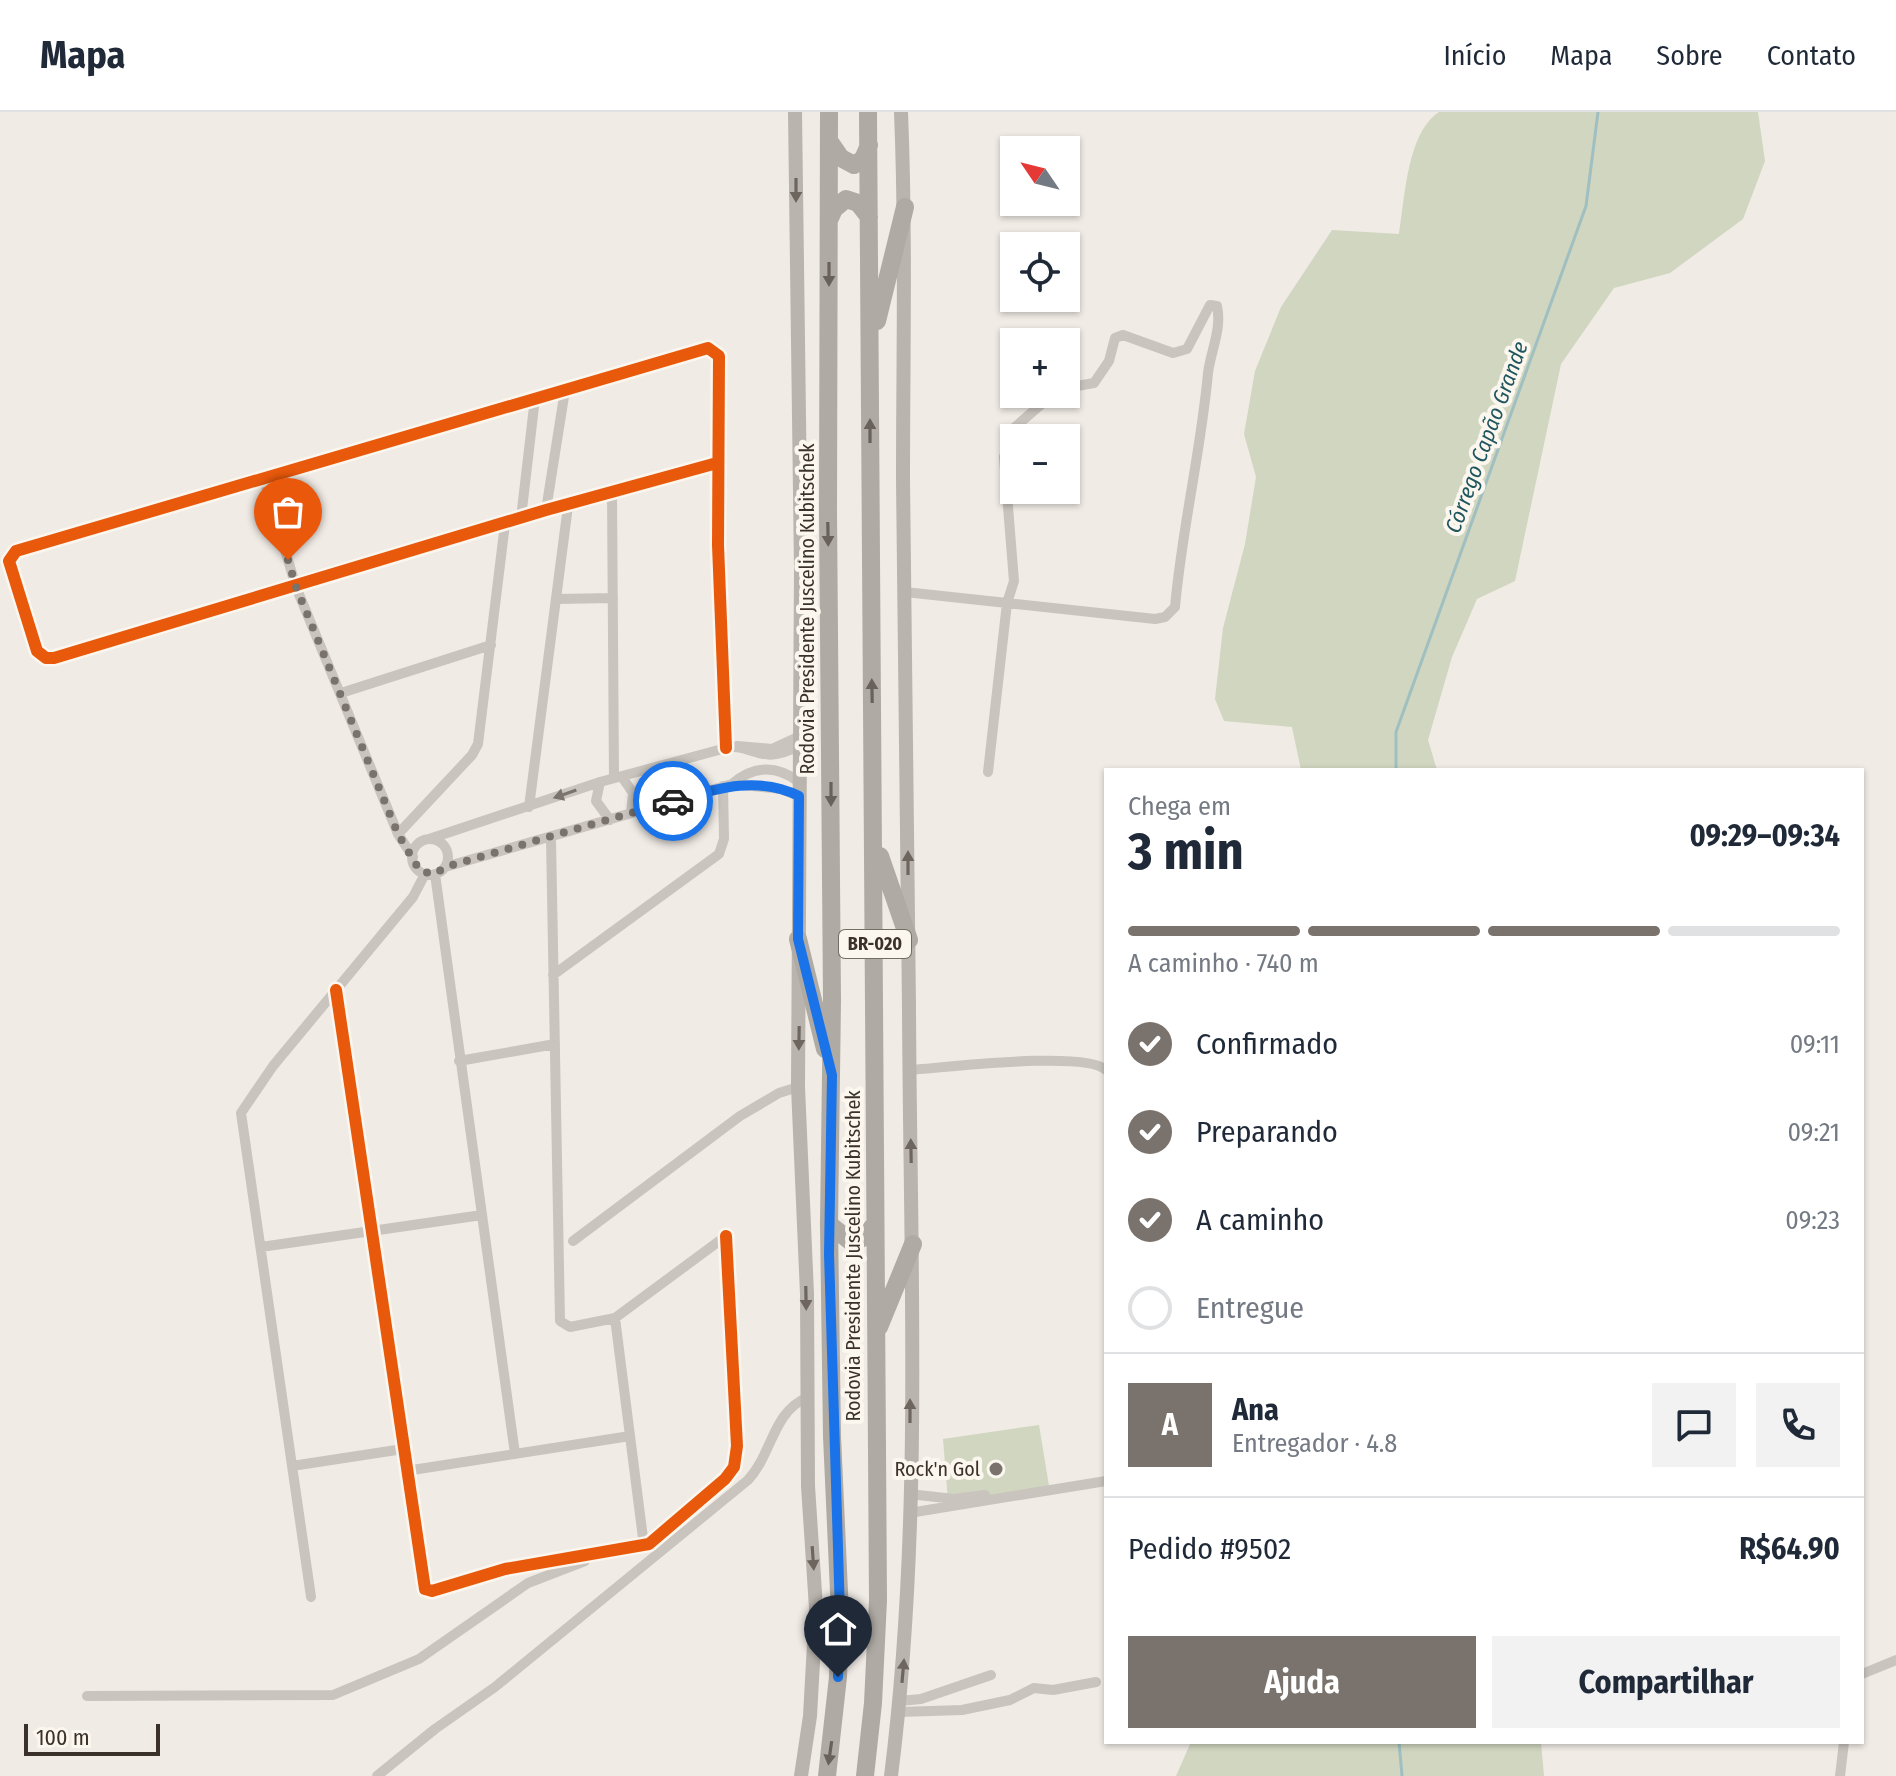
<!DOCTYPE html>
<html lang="pt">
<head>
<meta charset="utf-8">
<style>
	body { margin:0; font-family:"Fira Sans Condensed",sans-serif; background:#f2f2f3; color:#1f2937; height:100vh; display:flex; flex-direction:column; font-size:30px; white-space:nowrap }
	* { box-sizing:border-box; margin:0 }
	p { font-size:26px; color:#747a83 }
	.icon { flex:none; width:44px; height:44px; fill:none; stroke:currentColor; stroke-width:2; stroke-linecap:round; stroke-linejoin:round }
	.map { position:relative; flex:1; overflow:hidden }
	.panel { position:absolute; left:1104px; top:656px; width:760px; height:976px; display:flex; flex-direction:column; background:#fff; border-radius:0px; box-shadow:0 2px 6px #0004 }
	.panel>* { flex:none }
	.needle { width:52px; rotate:305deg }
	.controls { position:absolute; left:1000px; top:24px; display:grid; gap:16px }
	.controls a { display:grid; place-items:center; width:80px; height:80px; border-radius:0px; background:#fff; box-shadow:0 2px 6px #0004; font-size:40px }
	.scale { position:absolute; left:24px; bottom:20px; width:136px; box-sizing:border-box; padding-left:8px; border:4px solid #3b312b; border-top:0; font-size:22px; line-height:28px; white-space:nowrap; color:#3b312b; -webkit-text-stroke:6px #fbf6ee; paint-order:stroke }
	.pin { position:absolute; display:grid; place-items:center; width:68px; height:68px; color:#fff; margin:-82px -34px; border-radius:50% 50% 50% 0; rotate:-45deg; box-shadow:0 0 8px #0007 }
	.pin .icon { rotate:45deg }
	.courier { position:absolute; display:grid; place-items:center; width:80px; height:80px; margin:-40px; border:6px solid #1a73e8; border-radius:50%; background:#fff; color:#222; box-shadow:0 2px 10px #0007 }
	.summary em { font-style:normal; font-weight:700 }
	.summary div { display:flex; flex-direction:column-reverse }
	.summary { display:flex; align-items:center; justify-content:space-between; height:136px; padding:0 24px }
	h1 { font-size:52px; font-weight:700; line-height:60px }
	.bar { display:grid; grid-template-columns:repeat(4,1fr); gap:12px 8px; align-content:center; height:96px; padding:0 24px }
	.bar i { height:10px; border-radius:6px; background:#e0e1e3 }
	.bar .on { background:#7a726c }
	.bar p { grid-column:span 4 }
	.line { display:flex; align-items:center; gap:20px; padding:0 24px; border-top:2px solid #e0e1e3 }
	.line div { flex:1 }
	.round { display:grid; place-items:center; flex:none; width:84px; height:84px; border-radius:0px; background:#f2f2f3 }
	ol { padding:0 24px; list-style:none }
	li { display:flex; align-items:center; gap:24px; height:88px }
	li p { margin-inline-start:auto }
	li .icon { padding:8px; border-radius:50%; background:#7a726c; color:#fff; stroke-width:4 }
	li:last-child { color:#747a83 }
	li i { width:44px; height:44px; border:4px solid #e0e1e3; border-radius:50% }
	.button { display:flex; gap:16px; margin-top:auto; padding:16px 24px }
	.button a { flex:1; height:92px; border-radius:0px; background:#7a726c; color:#fff; font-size:32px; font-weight:700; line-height:92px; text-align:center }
	.button a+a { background:#f2f2f3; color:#1f2937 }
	header { display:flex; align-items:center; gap:48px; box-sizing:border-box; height:112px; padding:0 40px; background:#fff; border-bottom:2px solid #e0e1e3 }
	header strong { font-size:38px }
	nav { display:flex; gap:44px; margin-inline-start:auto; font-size:28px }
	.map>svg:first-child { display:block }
	.green { fill:#d0d6bf }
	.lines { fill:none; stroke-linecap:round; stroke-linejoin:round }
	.stream { stroke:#a0bfc1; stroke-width:3 }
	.street { stroke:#c9c4be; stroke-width:10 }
	.secondary { stroke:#bab4ae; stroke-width:14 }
	.highway { stroke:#afaaa4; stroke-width:18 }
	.cycleway-casing { stroke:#fbf6ee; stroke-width:17 }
	.cycleway { stroke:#e8590c; stroke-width:12 }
	.oneway { fill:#6e655f }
	.oneway2 { fill:#69615b }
	.oneway3 { fill:#7b736d }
	.done { stroke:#7a726c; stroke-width:8; stroke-dasharray:0 14.4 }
	.route { stroke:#1a73e8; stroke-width:10 }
	.poi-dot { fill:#7a726c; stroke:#fbf6ee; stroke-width:3 }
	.labels { text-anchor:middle; stroke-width:8; stroke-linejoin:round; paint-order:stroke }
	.shield { fill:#fbf6ee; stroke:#756c66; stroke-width:2 }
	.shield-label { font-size:18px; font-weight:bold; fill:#3b312b }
	.street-label { font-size:20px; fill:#3b312b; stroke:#fbf6ee }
	.poi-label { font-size:20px; fill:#3b312b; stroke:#fbf6ee; text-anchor:end }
	.water-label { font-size:22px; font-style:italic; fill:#1e555e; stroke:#fbf6ee }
</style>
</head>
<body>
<header>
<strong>Mapa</strong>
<nav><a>Início</a><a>Mapa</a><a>Sobre</a><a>Contato</a></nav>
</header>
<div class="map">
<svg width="1896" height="1664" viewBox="0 0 1896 1664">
	<rect width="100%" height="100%" fill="#f0ebe5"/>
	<path class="green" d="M1439 0H1758L1765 49 1743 107 1670 161 1614 176 1561 252 1515 469 1477 487 1452 545 1428 628 1437 658H1301L1292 615 1224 609 1215 587 1223 516 1245 432 1256 365 1244 322 1255 259 1281 195 1332 118 1399 122C1405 86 1407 21 1439 0Z
		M1039 1313 1049 1374 994 1385 948 1389 943 1327Z
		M1191 1630H1541L1544 1664H1176Z"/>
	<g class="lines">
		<path class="stream" d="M1396 658V620L1586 94 1598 0
			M1399 1630 1402 1664"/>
		<path class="street" d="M1053 282 1014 316 1004 345 1014 469 1007 491 1155 507 1165 505 1175 495C1182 416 1201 339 1208 261 1211 238 1222 217 1217 194L1210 193 1187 237 1173 241 1123 223 1115 226 1109 249 1094 271 1066 276
			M717 351 546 398 54 546H46L37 539 9 449 16 439 708 236 719 244 718 433 726 636
			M264 367 296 475 398 722 413 745
			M612 382 614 666
			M546 398 565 278
			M521 406 535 286
			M905 480 1007 491 988 660
			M556 487 613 486
			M341 581 491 533
			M737 634 772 637 800 624
			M622 665 633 681 631 701
			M600 670 596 689 610 708
			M732 672 781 677 799 684
			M529 695 568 394
			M398 722 472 643 478 632 505 412
			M429 727 600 670 726 636C752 630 760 656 800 633
			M551 727 560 1209 570 1215 615 1206 726 1124
			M412 745a18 18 0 1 1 36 0a18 18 0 1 1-36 0Z
			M445 755 732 672C754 653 777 653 799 670
			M435 762 515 1342
			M553 863 719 742 724 727 723 674
			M336 878 425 1477 432 1479 505 1457 649 1432 725 1367 734 1355 737 1334 726 1124
			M459 949 555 932
			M909 958C943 956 1086 938 1106 958
			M573 1129 740 1004 779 981 798 975
			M261 1135 482 1103
			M615 1206 644 1434
			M292 1354 403 1337
			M406 1359 630 1324
			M909 1382 954 1387 985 1383
			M909 1401 1106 1369
			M311 1485 241 1001 273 954 413 785 425 762
			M1862 1562 1896 1548
			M87 1584 333 1583 419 1547 528 1471 585 1449
			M900 1589 921 1587 991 1563
			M899 1600 962 1598 1010 1588 1034 1576 1053 1578 1096 1570
			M377 1664 435 1617 495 1575 748 1368C773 1341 772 1300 808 1285
			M1840 1664 1844 1630"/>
		<path class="secondary" d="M795 0 801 457 798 975 807 1182 808 1374 816 1496 810 1604 801 1664
			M891 1664C923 1410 910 1151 909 895 908 719 904 544 903 368 903 245 906 123 901 0"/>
		<path class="highway" d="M830 30 841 46 854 53 863 47 869 33
			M830 106 834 97 846 87 858 91 869 105
			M877 209 905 95
			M880 744 909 828
			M798 827 825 937
			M829 1112 850 1129 863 1126 875 1112
			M879 1215 913 1132
			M827 1664 838 1565 840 1502 832 1324 829 1112 832 888 828 400 829 0
			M865 1664 873 1591 878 1488 868 0"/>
		<defs>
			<path id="cycleway" d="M717 351 546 398 54 546H46L37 539 9 449 16 439 708 236 719 244 718 433 726 636
				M336 878 425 1477 432 1479 505 1457 649 1432 725 1367 734 1355 737 1334 726 1124"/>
		</defs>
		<use href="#cycleway" class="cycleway-casing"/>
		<use href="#cycleway" class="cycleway"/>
	</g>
	<defs><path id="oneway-solid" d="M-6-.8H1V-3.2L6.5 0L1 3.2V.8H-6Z" transform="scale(2)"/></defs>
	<g class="oneway">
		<use href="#oneway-solid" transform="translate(796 78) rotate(90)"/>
		<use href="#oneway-solid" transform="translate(908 751) rotate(-90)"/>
		<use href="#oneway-solid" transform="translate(799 926) rotate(91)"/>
		<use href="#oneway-solid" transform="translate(911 1039) rotate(-91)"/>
		<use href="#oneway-solid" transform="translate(806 1186) rotate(89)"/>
		<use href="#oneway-solid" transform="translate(910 1299) rotate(-90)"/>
		<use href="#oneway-solid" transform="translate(813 1446) rotate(86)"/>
		<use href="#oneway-solid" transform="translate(903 1559) rotate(-85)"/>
	</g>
	<g class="oneway2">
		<use href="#oneway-solid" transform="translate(829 162) rotate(90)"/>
		<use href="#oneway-solid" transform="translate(870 319) rotate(-90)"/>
		<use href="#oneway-solid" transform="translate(828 422) rotate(89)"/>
		<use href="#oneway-solid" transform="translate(872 579) rotate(-91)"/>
		<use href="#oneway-solid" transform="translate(831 682) rotate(90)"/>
		<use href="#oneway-solid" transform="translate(830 1641) rotate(98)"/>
	</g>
	<use class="oneway3" href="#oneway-solid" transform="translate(565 682) rotate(161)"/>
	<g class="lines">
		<path class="done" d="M288 448 296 475 398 722 420 759 435 762 445 755 673 689"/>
		<path class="route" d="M673 689C715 677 757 663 799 684L798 827 832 963 829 1142 840 1502 838 1565"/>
	</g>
	<circle class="poi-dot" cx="996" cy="1357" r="8"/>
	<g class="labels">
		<rect class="shield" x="839" y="818" width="72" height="28" rx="6"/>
		<g class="shield-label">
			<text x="875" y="838">BR-020</text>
		</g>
		<g class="street-label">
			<text transform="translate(807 497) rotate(-90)" y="7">Rodovia Presidente Juscelino Kubitschek</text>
			<text transform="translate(853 1144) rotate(-90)" y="7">Rodovia Presidente Juscelino Kubitschek</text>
		</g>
		<g class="poi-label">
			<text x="980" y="1364">Rock'n Gol</text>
		</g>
		<g class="water-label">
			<text transform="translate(1486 325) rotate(-70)" y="8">Córrego Capão Grande</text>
		</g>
	</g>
</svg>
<div class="controls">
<a><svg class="needle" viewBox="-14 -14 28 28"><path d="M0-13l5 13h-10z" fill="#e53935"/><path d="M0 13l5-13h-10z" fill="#747a83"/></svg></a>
<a><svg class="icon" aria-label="locate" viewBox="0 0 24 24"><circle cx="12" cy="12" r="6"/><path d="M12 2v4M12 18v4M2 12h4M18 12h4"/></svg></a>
<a>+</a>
<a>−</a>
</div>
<div class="scale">100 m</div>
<div class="pin" style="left:288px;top:448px;background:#ea580c"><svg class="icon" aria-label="bag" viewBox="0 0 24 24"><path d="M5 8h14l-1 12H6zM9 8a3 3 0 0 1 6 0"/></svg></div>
<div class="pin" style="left:838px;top:1565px;background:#1f2937"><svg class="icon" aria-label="home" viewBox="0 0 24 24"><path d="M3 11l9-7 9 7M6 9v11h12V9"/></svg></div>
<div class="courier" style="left:673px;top:689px"><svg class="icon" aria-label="car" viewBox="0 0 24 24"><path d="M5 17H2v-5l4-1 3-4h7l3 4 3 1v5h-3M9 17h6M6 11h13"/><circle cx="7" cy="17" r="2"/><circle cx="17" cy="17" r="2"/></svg></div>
<section class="panel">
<div class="summary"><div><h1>3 min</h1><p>Chega em</p></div><em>09:29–09:34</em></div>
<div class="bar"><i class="on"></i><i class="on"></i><i class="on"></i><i></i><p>A caminho · 740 m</p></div>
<ol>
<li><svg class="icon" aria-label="check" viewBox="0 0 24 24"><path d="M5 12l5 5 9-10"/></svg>Confirmado<p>09:11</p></li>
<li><svg class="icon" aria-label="check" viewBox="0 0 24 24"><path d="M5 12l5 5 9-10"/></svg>Preparando<p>09:21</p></li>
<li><svg class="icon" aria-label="check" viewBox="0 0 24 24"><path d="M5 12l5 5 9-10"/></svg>A caminho<p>09:23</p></li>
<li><i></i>Entregue</li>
</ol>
<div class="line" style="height:144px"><b class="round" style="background:#7a726c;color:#fff">A</b><div><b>Ana</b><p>Entregador · 4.8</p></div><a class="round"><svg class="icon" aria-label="chat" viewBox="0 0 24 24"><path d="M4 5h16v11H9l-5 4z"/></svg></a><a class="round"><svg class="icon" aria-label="phone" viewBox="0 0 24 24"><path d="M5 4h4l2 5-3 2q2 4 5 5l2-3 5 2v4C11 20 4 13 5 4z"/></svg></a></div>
<div class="line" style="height:104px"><div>Pedido #9502</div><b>R$64.90</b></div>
<div class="button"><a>Ajuda</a><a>Compartilhar</a></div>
</section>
</div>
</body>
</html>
